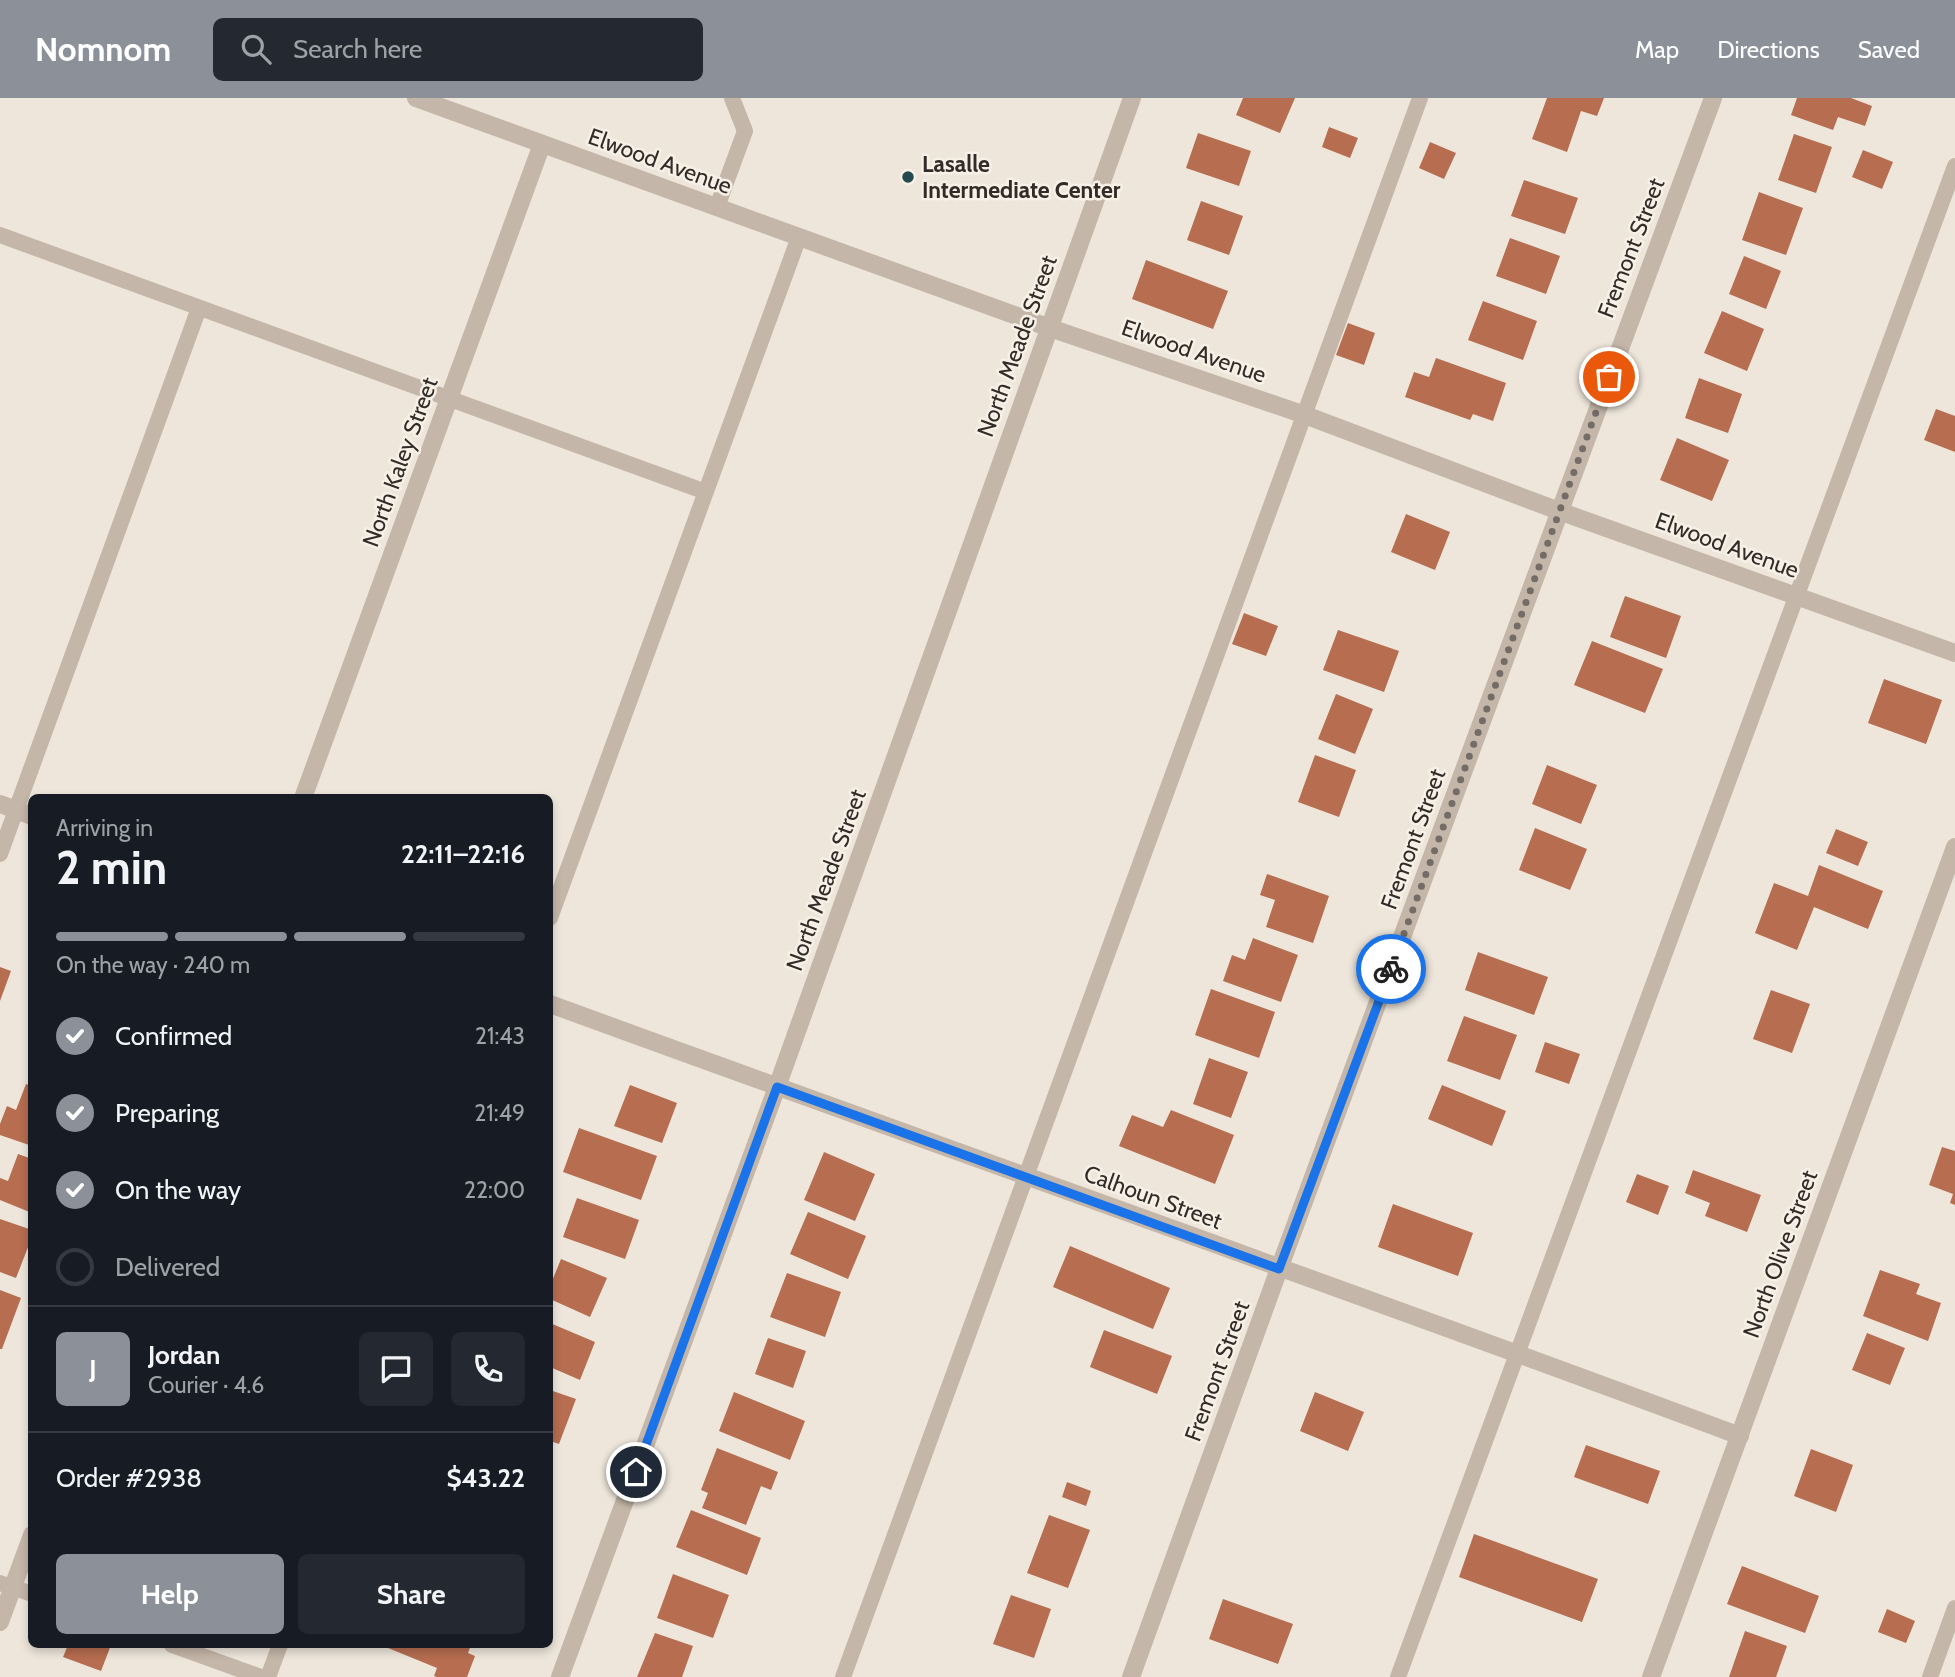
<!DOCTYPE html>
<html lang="en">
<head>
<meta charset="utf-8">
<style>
	body { margin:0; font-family:Cabin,sans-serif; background:#242831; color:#f1f3f6; height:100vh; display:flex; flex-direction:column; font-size:26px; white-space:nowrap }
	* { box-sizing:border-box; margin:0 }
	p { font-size:23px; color:#9ea1a6 }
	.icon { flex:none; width:38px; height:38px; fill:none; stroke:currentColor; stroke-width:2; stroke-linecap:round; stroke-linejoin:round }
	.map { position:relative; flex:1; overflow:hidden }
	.side { position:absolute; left:28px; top:696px; width:525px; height:854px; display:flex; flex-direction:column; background:#171b24; border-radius:10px; box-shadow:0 4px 10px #0003 }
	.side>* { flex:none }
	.pin { position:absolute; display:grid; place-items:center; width:60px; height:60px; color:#fff; margin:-30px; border:4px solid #fff; border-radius:50%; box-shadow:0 2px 7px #0007 }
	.courier { position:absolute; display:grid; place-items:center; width:70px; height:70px; margin:-35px; border:5px solid #1a73e8; border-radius:50%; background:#fff; color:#222; box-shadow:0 2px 9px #0007 }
	.overview em { font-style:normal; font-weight:800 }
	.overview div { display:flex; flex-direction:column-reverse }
	.overview { display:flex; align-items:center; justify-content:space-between; height:119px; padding:0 28px }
	h1 { font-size:46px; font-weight:800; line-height:52px }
	.bar { display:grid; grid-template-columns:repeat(4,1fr); gap:10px 7px; align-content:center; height:84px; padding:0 28px }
	.bar i { height:9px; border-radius:5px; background:#363941 }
	.bar .selected { background:#8c9099 }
	.bar p { grid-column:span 4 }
	.line { display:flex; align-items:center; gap:18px; padding:0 28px; border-top:2px solid #363941 }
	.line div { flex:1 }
	.round { display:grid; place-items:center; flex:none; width:74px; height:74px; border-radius:10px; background:#242831 }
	ol { padding:0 28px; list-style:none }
	li { display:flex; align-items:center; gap:21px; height:77px }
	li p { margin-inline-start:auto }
	li .icon { padding:7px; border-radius:50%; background:#8c9099; color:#fff; stroke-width:4 }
	li:last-child { color:#9ea1a6 }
	li i { width:38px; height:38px; border:4px solid #363941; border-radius:50% }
	.action { display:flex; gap:14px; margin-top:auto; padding:14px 28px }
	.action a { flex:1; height:80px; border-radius:10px; background:#8c9099; color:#fff; font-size:28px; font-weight:800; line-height:80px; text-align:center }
	.action a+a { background:#242831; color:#f1f3f6 }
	header { display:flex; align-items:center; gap:42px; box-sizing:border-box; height:98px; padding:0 35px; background:#8c9099; color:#fff }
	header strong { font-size:33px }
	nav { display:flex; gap:38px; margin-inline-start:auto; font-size:24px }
	.search { width:490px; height:63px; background:#242831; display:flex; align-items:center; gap:18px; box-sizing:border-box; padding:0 24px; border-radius:10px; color:#9ea1a6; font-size:26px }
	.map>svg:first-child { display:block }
	.building { fill:#b66d50 }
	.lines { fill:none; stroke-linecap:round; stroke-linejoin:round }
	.service { stroke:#c4b6a8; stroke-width:16 }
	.minor { stroke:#c4b6a8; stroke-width:18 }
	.tertiary { stroke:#c4b6a8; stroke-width:18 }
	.done { stroke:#746c66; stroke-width:7; stroke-dasharray:0 12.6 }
	.route { stroke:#1a73e8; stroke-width:9 }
	.poi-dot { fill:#224a4f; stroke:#f6f0e6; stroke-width:2.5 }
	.labels { text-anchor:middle; stroke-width:5; stroke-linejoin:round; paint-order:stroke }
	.street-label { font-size:23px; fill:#322b27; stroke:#f6f0e6 }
	.poi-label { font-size:23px; font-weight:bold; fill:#322b27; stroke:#f6f0e6; text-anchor:start }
</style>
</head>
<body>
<header>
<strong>Nomnom</strong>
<div class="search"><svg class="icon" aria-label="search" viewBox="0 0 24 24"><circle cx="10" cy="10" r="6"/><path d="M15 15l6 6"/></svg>Search here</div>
<nav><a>Map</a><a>Directions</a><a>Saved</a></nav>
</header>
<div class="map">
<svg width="1955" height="1579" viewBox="0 0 1955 1579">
	<rect width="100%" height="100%" fill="#eee6db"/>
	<path class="building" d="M1243 0H1295L1280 35 1236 17Z
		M1547 0H1604L1597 18 1581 13 1567 54 1532 41Z
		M1797 0H1851L1872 8 1865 28 1838 19 1833 32 1791 17Z
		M1329 29 1358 40 1350 60 1322 49Z
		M1198 35 1251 53 1239 88 1186 70Z
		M1794 36 1832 49 1816 95 1778 82Z
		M1430 44 1456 55 1444 81 1419 70Z
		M1863 52 1893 64 1882 91 1852 79Z
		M1524 82 1578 100 1565 136 1511 118Z
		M1759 94 1803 110 1786 157 1742 142Z
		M1201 103 1243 118 1229 157 1187 142Z
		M1510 140 1560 158 1546 196 1496 178Z
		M1744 158 1781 173 1766 211 1729 196Z
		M1146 162 1228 193 1213 231 1132 201Z
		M1483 203 1537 223 1523 262 1468 242Z
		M1722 213 1764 231 1747 273 1704 255Z
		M1348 225 1375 235 1364 267 1336 257Z
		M1436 260 1506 285 1493 323 1473 316 1470 322 1405 299 1414 274 1429 279Z
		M1699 280 1742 296 1728 335 1685 320Z
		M1936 311 1955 318V354L1924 342Z
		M1677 340 1729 362 1712 403 1660 382Z
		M1406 416 1450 434 1435 472 1391 454Z
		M1625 498 1681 518 1666 560 1610 539Z
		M1244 515 1278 528 1266 558 1232 546Z
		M1338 532 1399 553 1384 594 1323 572Z
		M1592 543 1663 571 1645 615 1574 587Z
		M1884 581 1942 602 1926 646 1868 625Z
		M1336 596 1373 611 1355 656 1318 641Z
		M1315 657 1356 672 1339 719 1298 704Z
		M1547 667 1597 687 1581 726 1532 706Z
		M1535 730 1587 751 1570 792 1519 772Z
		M1836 731 1868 744 1858 768 1826 755Z
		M1819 767 1883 793 1868 831 1814 809 1797 852 1755 835 1774 785 1808 798Z
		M1267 776 1329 798 1313 845 1266 829 1275 802 1260 797Z
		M1253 840 1298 857 1281 904 1223 883 1232 857 1245 862Z
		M1478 854 1548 879 1534 917 1465 892Z
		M0 869 11 873 0 903Z
		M1211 891 1275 914 1259 960 1195 937Z
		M1771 892 1810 906 1792 955 1753 941Z
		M1464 918 1517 937 1500 982 1447 963Z
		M1545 944 1580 956 1569 986 1535 974Z
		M1209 960 1248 974 1231 1020 1193 1006Z
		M26 986 32 988V1048L0 1037V1026L7 1008 16 1012Z
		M630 987 677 1005 662 1045 614 1028Z
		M1442 987 1506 1013 1492 1048 1428 1021Z
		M1171 1012 1234 1037 1215 1086 1119 1048 1132 1017 1163 1029Z
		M579 1030 657 1058 641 1102 563 1074Z
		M1942 1049 1955 1053V1107L1950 1105 1953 1096 1929 1087Z
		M824 1054 875 1076 855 1123 804 1102Z
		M18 1056 32 1061V1115L0 1102V1080L8 1083Z
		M1693 1072 1761 1097 1747 1134 1705 1118 1710 1105 1685 1095Z
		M1637 1076 1669 1088 1658 1117 1626 1104Z
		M577 1100 639 1122 625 1161 563 1139Z
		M1393 1106 1473 1135 1458 1178 1378 1149Z
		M808 1114 866 1138 848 1181 790 1156Z
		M0 1121 32 1132V1139L16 1180 0 1174Z
		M1070 1148 1170 1190 1153 1231 1053 1189Z
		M561 1161 607 1180 590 1219 550 1201V1188Z
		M1880 1172 1920 1186 1916 1196 1941 1205 1928 1243 1863 1218Z
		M787 1175 841 1194 825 1239 770 1219Z
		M0 1192 21 1200 2 1251H0Z
		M550 1225 595 1244 580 1282 550 1269Z
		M1104 1232 1172 1258 1157 1296 1090 1269Z
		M1867 1235 1905 1250 1890 1287 1852 1272Z
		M768 1240 806 1253 793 1290 755 1276Z
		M550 1292 576 1301 559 1346 550 1343Z
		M734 1294 805 1323 790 1362 719 1333Z
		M1315 1294 1364 1314 1348 1353 1300 1333Z
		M1586 1347 1660 1373 1648 1406 1574 1379Z
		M717 1350 778 1374 771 1392 761 1388 746 1427 702 1410 708 1395 701 1392Z
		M1811 1351 1853 1367 1836 1414 1794 1398Z
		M1067 1384 1091 1393 1086 1408 1062 1399Z
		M691 1412 761 1440 747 1477 676 1449Z
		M1049 1417 1090 1432 1068 1490 1027 1475Z
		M1474 1436 1598 1481 1582 1524 1459 1479Z
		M1742 1468 1819 1498 1805 1535 1727 1506Z
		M673 1476 729 1497 713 1540 657 1520Z
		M1011 1497 1051 1511 1034 1560 993 1546Z
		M1223 1501 1293 1526 1278 1566 1209 1541Z
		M1887 1511 1915 1523 1906 1545 1878 1534Z
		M1745 1533 1787 1548 1776 1579H1729Z
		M655 1535 693 1548 682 1579H637Z
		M68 1547H111L101 1573 63 1559Z
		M389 1547H471L468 1555 475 1558 467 1579H437L434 1578 437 1570 388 1550Z"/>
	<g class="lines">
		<path class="service" d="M717 109 745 33 732 0
			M0 137 706 394
			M0 756 199 210
			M550 820 799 139
			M0 1485 32 1496
			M172 1547 261 1579
			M268 1579 280 1547
			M843 1579 1420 0
			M1398 1579 1955 68
			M1930 1579 1955 1510"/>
		<path class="minor" d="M303 700 542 46
			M0 706 32 718
			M550 906C946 1051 1344 1190 1740 1338
			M0 1524 32 1437
			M560 1579 777 989 1132 0
			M1131 1579 1279 1171 1713 0"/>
		<path class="tertiary" d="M416 0 1050 230 1305 317 1559 413 1955 555
			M1651 1579 1955 749"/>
	</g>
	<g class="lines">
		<path class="done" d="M1391 871 1609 279"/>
		<path class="route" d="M636 1374 777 989 1279 1171 1391 871"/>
	</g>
	<circle class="poi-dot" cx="908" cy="79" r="7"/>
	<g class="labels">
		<g class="street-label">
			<text transform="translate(660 63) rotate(20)" y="8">Elwood Avenue</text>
			<text transform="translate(1631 150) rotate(-69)" y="8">Fremont Street</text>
			<text transform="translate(1017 248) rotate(-70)" y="8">North Meade Street</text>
			<text transform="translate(1194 253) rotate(19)" y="8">Elwood Avenue</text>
			<text transform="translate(400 364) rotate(-70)" y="8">North Kaley Street</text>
			<text transform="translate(1727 447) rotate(20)" y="8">Elwood Avenue</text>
			<text transform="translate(1413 741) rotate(-70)" y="8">Fremont Street</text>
			<text transform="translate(826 782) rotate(-70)" y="8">North Meade Street</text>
			<text transform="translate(1153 1099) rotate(20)" y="8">Calhoun Street</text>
			<text transform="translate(1780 1156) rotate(-70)" y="8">North Olive Street</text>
			<text transform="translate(1217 1273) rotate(-70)" y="8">Fremont Street</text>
		</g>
		<g class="poi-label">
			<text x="922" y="74">Lasalle<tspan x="922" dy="26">Intermediate Center</tspan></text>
		</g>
	</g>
</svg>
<div class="pin" style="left:1609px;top:279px;background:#ea580c"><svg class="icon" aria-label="bag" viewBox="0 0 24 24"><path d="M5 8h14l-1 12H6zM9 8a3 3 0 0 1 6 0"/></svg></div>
<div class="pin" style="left:636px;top:1374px;background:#1f2937"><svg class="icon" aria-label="home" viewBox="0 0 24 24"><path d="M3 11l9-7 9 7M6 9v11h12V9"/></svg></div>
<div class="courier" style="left:1391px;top:871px"><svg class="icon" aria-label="bike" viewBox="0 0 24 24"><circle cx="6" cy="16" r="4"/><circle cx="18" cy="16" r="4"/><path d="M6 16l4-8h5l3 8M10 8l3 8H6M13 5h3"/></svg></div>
<section class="side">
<div class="overview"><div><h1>2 min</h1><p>Arriving in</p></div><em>22:11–22:16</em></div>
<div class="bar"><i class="selected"></i><i class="selected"></i><i class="selected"></i><i></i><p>On the way · 240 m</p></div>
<ol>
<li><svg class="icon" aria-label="check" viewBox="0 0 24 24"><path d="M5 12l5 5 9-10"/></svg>Confirmed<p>21:43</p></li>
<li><svg class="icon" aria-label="check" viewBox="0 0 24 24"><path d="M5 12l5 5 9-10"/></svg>Preparing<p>21:49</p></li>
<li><svg class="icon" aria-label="check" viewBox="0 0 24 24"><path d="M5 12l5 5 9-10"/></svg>On the way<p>22:00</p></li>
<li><i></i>Delivered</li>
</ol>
<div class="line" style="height:126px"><b class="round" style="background:#8c9099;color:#fff">J</b><div><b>Jordan</b><p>Courier · 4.6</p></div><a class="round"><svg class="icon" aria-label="chat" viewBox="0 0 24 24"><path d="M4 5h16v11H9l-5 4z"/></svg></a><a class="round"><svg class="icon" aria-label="phone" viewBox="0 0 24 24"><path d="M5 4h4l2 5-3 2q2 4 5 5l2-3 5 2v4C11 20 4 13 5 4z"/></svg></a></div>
<div class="line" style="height:91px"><div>Order #2938</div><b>$43.22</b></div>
<div class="action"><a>Help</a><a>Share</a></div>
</section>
</div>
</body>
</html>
